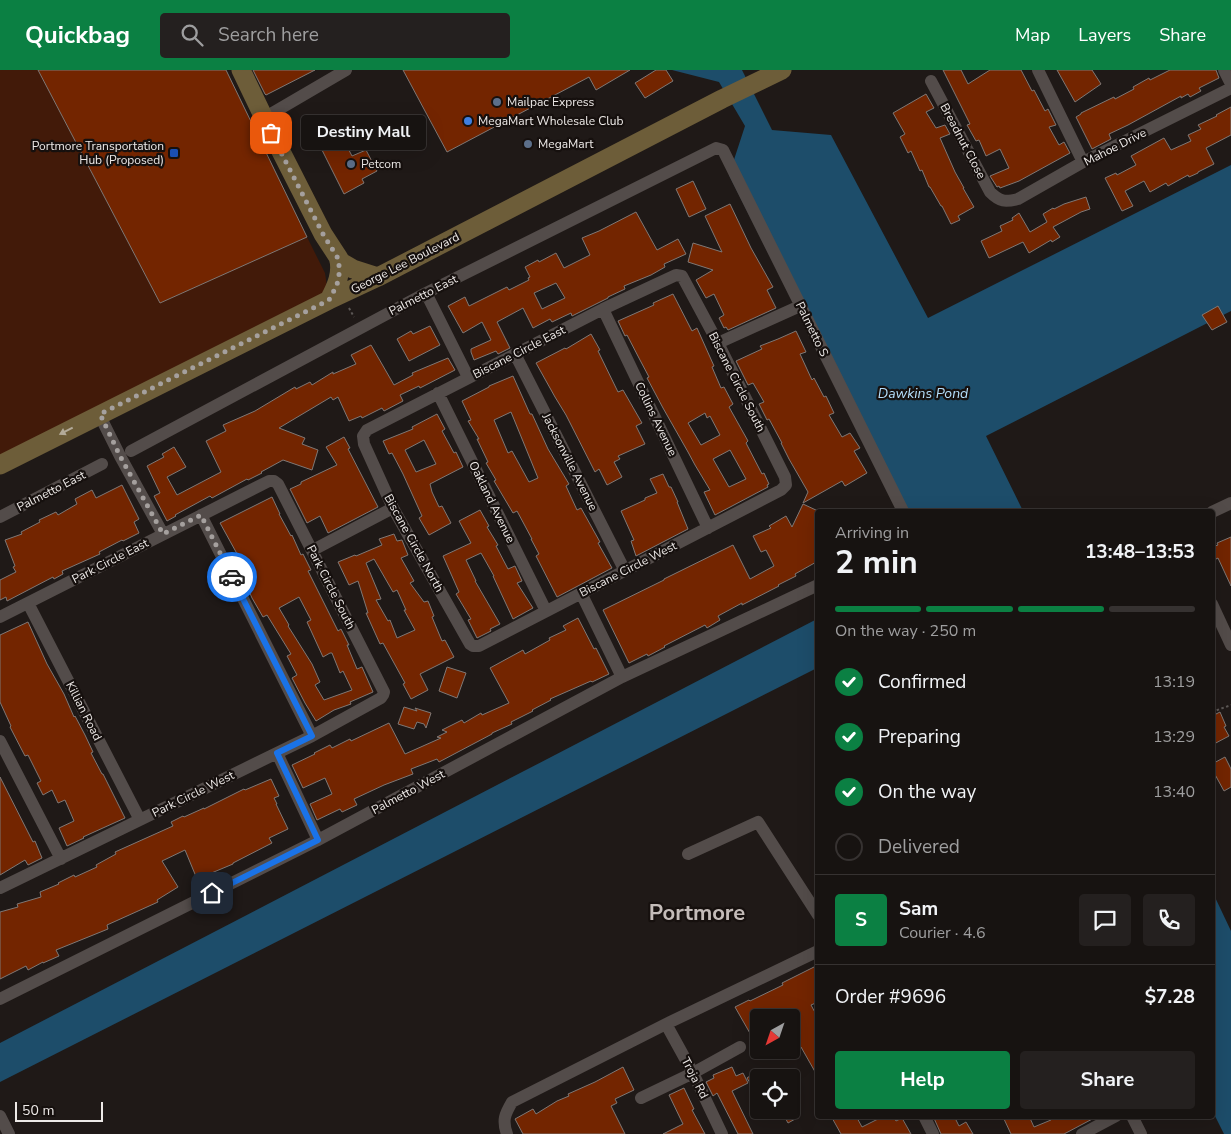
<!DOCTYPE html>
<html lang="en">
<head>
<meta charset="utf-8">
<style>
	body { margin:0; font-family:"Nunito Sans",sans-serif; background:#24201f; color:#f1f3f6; height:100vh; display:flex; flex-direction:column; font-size:19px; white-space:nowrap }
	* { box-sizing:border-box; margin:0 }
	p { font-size:16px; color:#9e9e9f }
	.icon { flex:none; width:28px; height:28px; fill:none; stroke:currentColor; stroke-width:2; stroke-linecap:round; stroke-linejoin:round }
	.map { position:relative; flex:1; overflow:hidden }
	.sheet { position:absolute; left:815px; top:439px; width:400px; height:610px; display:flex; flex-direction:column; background:#171311; border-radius:5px; box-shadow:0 5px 20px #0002,0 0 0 1px #363231 }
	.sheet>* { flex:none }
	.needle { width:32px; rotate:220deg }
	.fabs { position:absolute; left:750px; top:939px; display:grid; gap:10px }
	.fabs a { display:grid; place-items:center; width:50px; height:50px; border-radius:5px; background:#171311; box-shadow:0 5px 20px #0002,0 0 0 1px #363231; font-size:25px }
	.scale { position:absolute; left:15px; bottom:12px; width:88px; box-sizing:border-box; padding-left:5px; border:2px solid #ede9e7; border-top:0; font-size:14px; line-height:18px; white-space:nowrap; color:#ede9e7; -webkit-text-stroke:4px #16100e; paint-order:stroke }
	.pin { position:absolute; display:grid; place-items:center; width:42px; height:42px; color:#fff; margin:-21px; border-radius:10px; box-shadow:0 2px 8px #0006 }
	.courier { position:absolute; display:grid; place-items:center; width:50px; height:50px; margin:-25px; border:4px solid #1a73e8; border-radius:50%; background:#fff; color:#222; box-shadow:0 1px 6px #0007 }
	.bubble { position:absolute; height:35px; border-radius:5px; background:#171311; box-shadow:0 5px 20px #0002,0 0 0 1px #363231; font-size:16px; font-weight:700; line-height:35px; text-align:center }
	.headline em { font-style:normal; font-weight:700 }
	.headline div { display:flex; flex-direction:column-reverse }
	.headline { display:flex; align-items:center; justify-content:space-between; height:85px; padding:0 20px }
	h1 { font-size:32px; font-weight:700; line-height:38px }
	.bar { display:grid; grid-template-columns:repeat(4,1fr); gap:8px 5px; align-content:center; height:60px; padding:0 20px }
	.bar i { height:6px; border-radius:4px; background:#363231 }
	.bar .selected { background:#0b8043 }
	.bar p { grid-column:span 4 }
	.line { display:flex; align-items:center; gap:12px; padding:0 20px; border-top:1px solid #363231 }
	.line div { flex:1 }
	.round { display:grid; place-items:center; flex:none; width:52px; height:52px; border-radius:5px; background:#24201f }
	ol { padding:0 20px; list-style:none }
	li { display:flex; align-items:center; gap:15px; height:55px }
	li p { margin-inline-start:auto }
	li .icon { padding:5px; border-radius:50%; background:#0b8043; color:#fff; stroke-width:4 }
	li:last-child { color:#9e9e9f }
	li i { width:28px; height:28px; border:2px solid #363231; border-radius:50% }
	.action { display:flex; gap:10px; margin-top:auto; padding:10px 20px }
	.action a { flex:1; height:58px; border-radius:5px; background:#0b8043; color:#fff; font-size:20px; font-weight:700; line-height:58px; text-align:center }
	.action a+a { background:#24201f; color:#f1f3f6 }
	header { display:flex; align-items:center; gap:30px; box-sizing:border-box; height:70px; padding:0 25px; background:#0b8043; color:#fff }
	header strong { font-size:24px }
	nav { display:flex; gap:28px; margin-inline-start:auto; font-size:18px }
	.search { width:350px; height:45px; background:#24201f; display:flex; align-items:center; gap:12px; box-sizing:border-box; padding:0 18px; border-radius:5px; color:#9e9e9f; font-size:19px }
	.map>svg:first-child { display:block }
	.green { fill:#421a09 }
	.water { fill:#1d4d6a }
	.building { fill:#732500; stroke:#7f7875; fill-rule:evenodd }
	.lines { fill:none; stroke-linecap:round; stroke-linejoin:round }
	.path { stroke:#5d5856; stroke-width:2; stroke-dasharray:2.5 2.5; stroke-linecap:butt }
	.minor { stroke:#534c4a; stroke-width:12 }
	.secondary { stroke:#6d5d39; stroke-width:19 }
	.oneway { fill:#b3aa99 }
	.done { stroke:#a5a09e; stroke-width:5; stroke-dasharray:0 9 }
	.route { stroke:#1a73e8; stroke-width:6 }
	.service-dot { fill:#5c6f8a; stroke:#16100e; stroke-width:2 }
	.shop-dot { fill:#3f7fe0; stroke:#16100e; stroke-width:2 }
	.transit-dot { fill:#1a4fb4; stroke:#16100e; stroke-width:2 }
	.labels { text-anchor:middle; stroke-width:4.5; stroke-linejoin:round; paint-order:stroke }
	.poi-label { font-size:12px; fill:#ede9e7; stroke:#16100e; text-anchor:start }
	.street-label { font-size:12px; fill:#ede9e7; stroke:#16100e }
	.water-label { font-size:14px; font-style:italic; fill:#b5dffc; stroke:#16100e }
	.town-label { font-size:22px; font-weight:bold; fill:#c4bcb9; stroke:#16100e }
</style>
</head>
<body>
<header>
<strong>Quickbag</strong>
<div class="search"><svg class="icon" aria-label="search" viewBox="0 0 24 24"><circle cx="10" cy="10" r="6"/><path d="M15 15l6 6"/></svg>Search here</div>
<nav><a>Map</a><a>Layers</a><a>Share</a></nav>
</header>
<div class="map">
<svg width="1231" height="1064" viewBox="0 0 1231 1064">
	<rect width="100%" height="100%" fill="#1f1917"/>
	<path class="green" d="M0 0H38L160 233 307 167 325 203 329 230 0 387Z"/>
	<path class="water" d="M672 0H742L772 60 831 65 928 248 1231 95V241L986 366 1023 441H898L729 105 745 56 719 12Z
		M817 549V598L0 1012V973Z
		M1213 823 1231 861V1064H1224L1213 1042Z"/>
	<path class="building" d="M38 0H226L307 167 160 233Z
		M253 0H315L266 25 265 24Z
		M403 0H630L596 20 589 7 447 82Z
		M656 0H666L673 11 645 28 635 13Z
		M943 0H961L968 14 990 0H1021L1032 21 1034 20 1045 41 1048 39 1056 55 1049 57 1059 75 1064 72 1070 83 1019 111 1000 118 999 116 997 117 990 106 1009 98 1000 79 986 86 979 70 976 71 967 55 970 54Z
		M1057 0H1092L1101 14 1075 32Z
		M1170 0H1216L1219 8 1199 18 1201 21 1190 27 1188 24 1181 28V26L1128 55 1109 64 1111 69 1092 79 1076 47 1081 44V43L1114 27 1115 29 1134 19 1133 17 1149 8 1150 10Z
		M926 24 934 38 926 42 936 58 945 55 950 64 940 68 955 102 964 118H963L974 137 958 146 960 150 951 154 942 136H941L930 117H929L922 100 920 101 911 81 908 83 900 67 905 64 893 43Z
		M1231 37V65L1206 78 1214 94 1198 102V103L1189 107 1188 105 1168 116 1166 113 1150 122 1144 111 1125 121 1133 136 1122 141 1105 108 1116 103 1117 105 1136 95 1131 86 1164 68 1171 80 1191 71 1188 65 1201 59 1198 55 1217 46 1216 45Z
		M337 57 352 86 366 80 377 101 362 109 364 113 344 124 316 68Z
		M693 111 706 139 689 147 676 119Z
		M1086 127 1090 139 1081 142 1053 157 1060 167 1052 172 1051 170 1029 183 1023 172 989 188 981 171 1002 161 1000 156 1013 150 1012 148 1019 143 1030 162 1047 152 1043 144 1053 138 1054 139 1064 134Z
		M730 134 751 178 773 217 767 220 776 238 728 260 726 257 724 258 719 248 724 245 714 224 706 228 696 210 713 200 688 192 693 173 722 182 705 146Z
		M636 142 657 180 678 169 686 184 664 194 665 197 651 205 624 216 625 219 608 227V228L572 246 571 243 552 252 550 249 533 258 523 238 497 252 510 278 498 284 496 281 474 290 471 282V279L491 270 482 252 463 263 448 236 465 227 469 236 507 217 509 220 529 210 528 208 530 207 525 197 538 190 539 192 556 183 564 198 590 185 582 168 599 161ZM556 213 565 228 542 239 534 223Z
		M673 224 692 261 697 258 714 296 712 297 721 318 724 317 733 334 729 337 748 371 746 373 762 404 764 403 769 414 767 415 768 417 715 445 704 422 710 420 695 395 688 382 663 338 647 308 649 307 640 290 627 265 625 266 618 251 654 235 653 233ZM705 343 707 348 710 346 720 365 701 375 688 353ZM730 380 746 409 729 417 713 389Z
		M1218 236 1227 252 1212 260 1202 245Z
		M430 256 440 275 409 291 397 269 411 261 413 264Z
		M796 261 806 282 800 284 812 310 814 308 824 327 826 326 834 343 829 345 842 367 850 363 860 378 854 381 867 403 845 416 842 411 803 433 808 422 789 389 781 373H782L769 349 767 350 759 334 764 332 753 313 748 315 736 291 762 279 760 276 778 269Z
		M591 264 600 280 598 281 618 322 623 320 642 353 636 356 645 374 618 386 620 389 614 392 622 407 607 415 599 399 595 402 566 345 555 327 536 293 565 278 566 279Z
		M371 275 394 315 413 305 412 303 448 288 455 300 420 318 419 316 400 325 403 331 384 341 382 338 362 348 361 346 349 351 338 327 333 330 331 327 279 358 305 368 302 374 318 380 312 400 283 390 261 402 262 403 248 410 247 409 212 428 210 426 175 445 176 446 167 451 154 426 160 423 147 396 164 387 162 384 174 377 186 397 167 407 177 425 221 402 206 371 226 361 223 355 255 341 295 317 296 319 310 312 312 315 333 302V304L356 294 351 285Z
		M513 306 530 344H532L548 379 569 414 566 416 577 440 581 438 600 472 598 473 612 498 557 527 536 486 539 484 531 469H532L517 441 513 443 494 411 496 410 486 393 488 392 477 369H479L468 351 471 350 462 331 489 317V316ZM511 342 538 408 529 412 512 381 508 383 494 350Z
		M437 344 445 359 442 361 454 383 456 382 463 397 430 414 432 422 439 437 442 436 451 453 429 465 419 448 422 446 403 404 392 383 389 384 383 371 413 359 412 357ZM424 370 436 394 416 402 405 380Z
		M344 367 350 378 348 379 378 437 328 463 320 446 307 453 290 419 301 414V412L337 395 326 377Z
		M663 404 669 417H671L678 432H677L688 459 636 486 631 471 634 470 621 441 645 430V428L657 423 650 409Z
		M122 415 139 449 134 452 139 463 123 471 122 470 99 482 100 484 62 501 63 504 54 509 53 507 7 531 6 527 0 530V510L16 502 13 497 15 496 5 470 22 464 21 462 40 452 39 450 56 442 58 445 77 434 75 429 92 420 96 428Z
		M272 427 280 444H279L291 466 292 465 301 485 303 484 311 500 308 501 338 561 341 559 349 575H347L357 599 362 597 373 622 350 632 351 634 334 640 316 651 305 633 292 608 297 605 287 586 291 584 267 545 263 547 252 528 237 493 241 491 220 453ZM299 527 311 550 307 552 323 587 330 583H332L340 603 343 601 352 620 324 630 315 615 320 612 312 594 288 556 289 555 279 538Z
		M803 434 818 441V491L795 504 796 506 778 515 779 516 742 535V533L718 546 720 550 707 558 705 555 664 576 665 577 648 586 647 584 629 593 603 540 664 510V509L733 475 750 509 774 496 766 480 761 482 753 466 771 458 769 456 786 446 792 457Z
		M480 440 489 456 487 457 498 475 496 476 508 499 515 496 522 511 517 513 533 538 513 549 493 506H494L481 483 466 490 476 511H475L500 554 490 559 491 561 477 568 468 550 471 549 456 524 459 522 443 486 471 473 459 451Z
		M394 464 397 471 402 470 408 485 401 488 414 511 410 513 424 532 428 531 434 546 432 547 442 571 445 570 454 587 420 604 428 620 411 629 403 614 405 613 383 573 380 574 366 543H368L358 511 349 515 338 492 355 485 356 486 382 475 379 469ZM374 489 393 522 397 520 406 540H404L415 560 397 568 390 550 388 551 376 530 381 529 366 493Z
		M1231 467V516L1218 488 1212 491V477L1218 475 1217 473Z
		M578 548 594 579 596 578 609 604 592 612 591 611 550 629 551 630 532 640 533 641 511 652 512 654 492 663V664L439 692 437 689 411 699 413 704 384 715 354 729 357 735 342 742 340 739 317 750 310 734 332 724 325 708 303 718 292 695 315 684 314 683 330 675 332 678 350 669 351 671 389 653 405 684 441 668 437 667 447 662 442 660 462 650 464 653 481 643 482 645 509 633 490 598 523 580 525 584 550 570 549 568 566 560 563 556Z
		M28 552 47 594 64 624 74 647 75 646 85 665 93 682 91 683 102 704H103L125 748 83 767 84 768 67 776 59 758 74 751 65 730 58 733 52 720 43 725 37 713 41 711 28 685 25 686 10 657 11 656 0 632V565Z
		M447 597 466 603 457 628 439 621Z
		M404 637 417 641 415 638 431 643 426 658 424 654 417 652 414 659 398 654Z
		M1220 642 1226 656 1224 657 1229 666 1212 675V646Z
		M1225 687 1231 699V717L1224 721 1212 699V694Z
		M0 707 33 772 35 771 42 788 28 795 25 790 0 805Z
		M271 709 279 726 274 728 277 734H276L288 759 269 768 272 773 233 793V794L197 809 185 780 162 791 178 817 157 830 158 832 107 855 108 859 56 880 59 886 43 893V892L28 900 26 896 0 909V842L18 837 17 834 41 827 40 822 59 814 58 813 74 805 75 807 97 797 96 795 116 784 115 782 173 756 171 752 183 746 184 747 204 738V739L244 719 245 720Z
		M818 895V932L811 935 818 948V1007L801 977 791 982V948H759V979L735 937 749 930 750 931 783 915 782 913Z
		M623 997 634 1020 615 1029 617 1033 611 1036 625 1064H523L515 1049 533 1039 536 1044 557 1031 569 1026 568 1024 595 1012Z
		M732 997 736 1006 743 1003 748 1013 732 1021 753 1064H738L717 1023 713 1026 706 1012 714 1008 713 1005Z
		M759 1000V1028L747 1008Z
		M684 1018 694 1039 692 1040 705 1064H663L683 1054 669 1025Z
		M781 1040H793L797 1048 788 1053Z
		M831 1046H856L862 1057 884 1046H893L896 1051 902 1048 911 1064H841Z
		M933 1046H954L959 1056 966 1052 973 1064H941Z
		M1010 1046H1029L1034 1057 1051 1050 1050 1046H1098L1064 1064H1011L1004 1049Z"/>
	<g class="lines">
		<path class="path" d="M349 238 354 247
			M1212 642 1231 635"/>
		<path class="minor" d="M1038 0 1083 92
			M1224 0 1231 14
			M931 11 990 122C1000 132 1005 132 1018 129L1083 92 1231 18
			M264 48 346 0
			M676 205 682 206 718 273 785 407 786 415 781 420 479 576H473L470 574 393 438 364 374 363 366 367 360 603 239Z
			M426 223 468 307
			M603 239 708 458
			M718 273 800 236
			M515 284 625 501
			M438 323 546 541
			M99 344 120 386 163 464
			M131 381 426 223 716 78 723 80 903 441
			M1212 442 1231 433
			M201 445 312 666
			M0 447 102 394
			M313 480 393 438
			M581 523 622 607
			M28 533 140 750
			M1212 534 1231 575
			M0 547 269 411H274L278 414 384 622 383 625 381 628 312 666 0 818
			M0 671 61 789
			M277 683 318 770
			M688 784 758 752 818 845
			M0 929 318 770 622 607 818 515
			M666 954 693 1003 722 1064
			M641 1028 693 1003 740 977
			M0 1046 9 1064
			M924 1046 933 1064
			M1132 1046 1141 1064
			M507 1064C502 1050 505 1044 512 1032L666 954 818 881
			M1082 1064 1116 1046"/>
		<path class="secondary" d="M241 0 264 48 323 164 338 187 341 192 353 199 378 207
			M329 230C336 217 343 202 338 187
			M0 395 329 230 378 207 722 29 782 0"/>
	</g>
	<defs><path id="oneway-solid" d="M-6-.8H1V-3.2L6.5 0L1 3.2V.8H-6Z" transform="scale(1.25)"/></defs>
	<use class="oneway" href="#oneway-solid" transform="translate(66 361) rotate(153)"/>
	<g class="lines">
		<path class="done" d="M232 507 201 445 163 464 120 386 100 344 329 230 336 217 339 208V190L323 164 271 63"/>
		<path class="route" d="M212 823 318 770 277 683 312 666 232 507"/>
	</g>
	<g class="service-dot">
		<circle cx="497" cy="32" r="5"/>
		<circle cx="528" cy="74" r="5"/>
		<circle cx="351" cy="94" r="5"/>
	</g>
	<circle class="shop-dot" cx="468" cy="51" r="5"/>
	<rect class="transit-dot" x="169" y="78" width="10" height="10" rx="2.5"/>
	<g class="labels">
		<g class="poi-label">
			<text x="507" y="36">Mailpac Express</text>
			<text x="478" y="55">MegaMart Wholesale Club</text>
			<text x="538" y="78">MegaMart</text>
			<text x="164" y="80" text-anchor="end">Portmore Transportation<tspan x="164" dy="14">Hub (Proposed)</tspan></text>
			<text x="361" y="98">Petcom</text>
		</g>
		<g class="street-label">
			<text transform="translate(963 71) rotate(62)" y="4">Breadnut Close</text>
			<text transform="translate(1115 77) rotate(-27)" y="4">Mahoe Drive</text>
			<text transform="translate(405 193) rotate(-27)" y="4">George Lee Boulevard</text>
			<text transform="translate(423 225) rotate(-27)" y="4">Palmetto East</text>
			<text transform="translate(812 259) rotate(64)" y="4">Palmetto S</text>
			<text transform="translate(519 282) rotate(-27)" y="4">Biscane Circle East</text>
			<text transform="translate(737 312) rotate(63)" y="4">Biscane Circle South</text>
			<text transform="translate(656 349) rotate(64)" y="4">Collins Avenue</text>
			<text transform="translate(570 392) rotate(63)" y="4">Jacksonville Avenue</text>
			<text transform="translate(51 421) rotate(-27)" y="4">Palmetto East</text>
			<text transform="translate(492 432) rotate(64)" y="4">Oakland Avenue</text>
			<text transform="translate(414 473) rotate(61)" y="4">Biscane Circle North</text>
			<text transform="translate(110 491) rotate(-27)" y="4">Park Circle East</text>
			<text transform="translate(628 499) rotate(-27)" y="4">Biscane Circle West</text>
			<text transform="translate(331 517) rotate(63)" y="4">Park Circle South</text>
			<text transform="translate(84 641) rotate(63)" y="4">Killian Road</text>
			<text transform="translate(408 722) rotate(-28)" y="4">Palmetto West</text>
			<text transform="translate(193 724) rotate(-26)" y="4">Park Circle West</text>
			<text transform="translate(695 1008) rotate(63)" y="4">Troja Rd</text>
		</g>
		<g class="water-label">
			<text x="923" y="328">Dawkins Pond</text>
		</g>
		<g class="town-label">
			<text x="697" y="850">Portmore</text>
		</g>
	</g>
</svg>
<div class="fabs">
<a><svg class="needle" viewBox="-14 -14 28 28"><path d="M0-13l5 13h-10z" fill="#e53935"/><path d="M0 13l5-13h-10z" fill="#9e9e9f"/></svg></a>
<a><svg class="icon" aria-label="locate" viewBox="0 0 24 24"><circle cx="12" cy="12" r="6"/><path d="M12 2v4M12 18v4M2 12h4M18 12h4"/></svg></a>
</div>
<div class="scale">50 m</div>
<div class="pin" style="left:271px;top:63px;background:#ea580c"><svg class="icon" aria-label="bag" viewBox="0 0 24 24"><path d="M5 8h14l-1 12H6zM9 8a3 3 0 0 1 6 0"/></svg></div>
<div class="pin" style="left:212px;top:823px;background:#1f2937"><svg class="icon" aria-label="home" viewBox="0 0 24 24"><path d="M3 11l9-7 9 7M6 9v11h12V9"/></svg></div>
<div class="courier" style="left:232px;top:507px"><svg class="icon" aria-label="car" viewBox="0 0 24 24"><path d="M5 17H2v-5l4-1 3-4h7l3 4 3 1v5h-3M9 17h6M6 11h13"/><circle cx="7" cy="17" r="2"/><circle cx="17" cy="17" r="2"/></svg></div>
<div class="bubble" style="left:301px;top:45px;width:125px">Destiny Mall</div>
<section class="sheet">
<div class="headline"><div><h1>2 min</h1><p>Arriving in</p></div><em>13:48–13:53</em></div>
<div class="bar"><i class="selected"></i><i class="selected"></i><i class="selected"></i><i></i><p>On the way · 250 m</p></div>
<ol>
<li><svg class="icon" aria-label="check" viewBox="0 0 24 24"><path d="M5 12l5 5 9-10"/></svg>Confirmed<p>13:19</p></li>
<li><svg class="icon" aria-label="check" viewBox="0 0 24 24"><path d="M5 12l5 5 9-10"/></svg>Preparing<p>13:29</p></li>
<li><svg class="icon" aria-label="check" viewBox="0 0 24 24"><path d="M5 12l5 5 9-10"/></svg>On the way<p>13:40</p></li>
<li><i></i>Delivered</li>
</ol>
<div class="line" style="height:90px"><b class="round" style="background:#0b8043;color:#fff">S</b><div><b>Sam</b><p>Courier · 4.6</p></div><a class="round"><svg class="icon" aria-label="chat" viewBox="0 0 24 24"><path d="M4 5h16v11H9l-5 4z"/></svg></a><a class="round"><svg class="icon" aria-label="phone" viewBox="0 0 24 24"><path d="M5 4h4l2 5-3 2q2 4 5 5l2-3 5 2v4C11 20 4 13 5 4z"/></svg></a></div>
<div class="line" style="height:65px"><div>Order #9696</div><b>$7.28</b></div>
<div class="action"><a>Help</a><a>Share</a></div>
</section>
</div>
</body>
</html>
